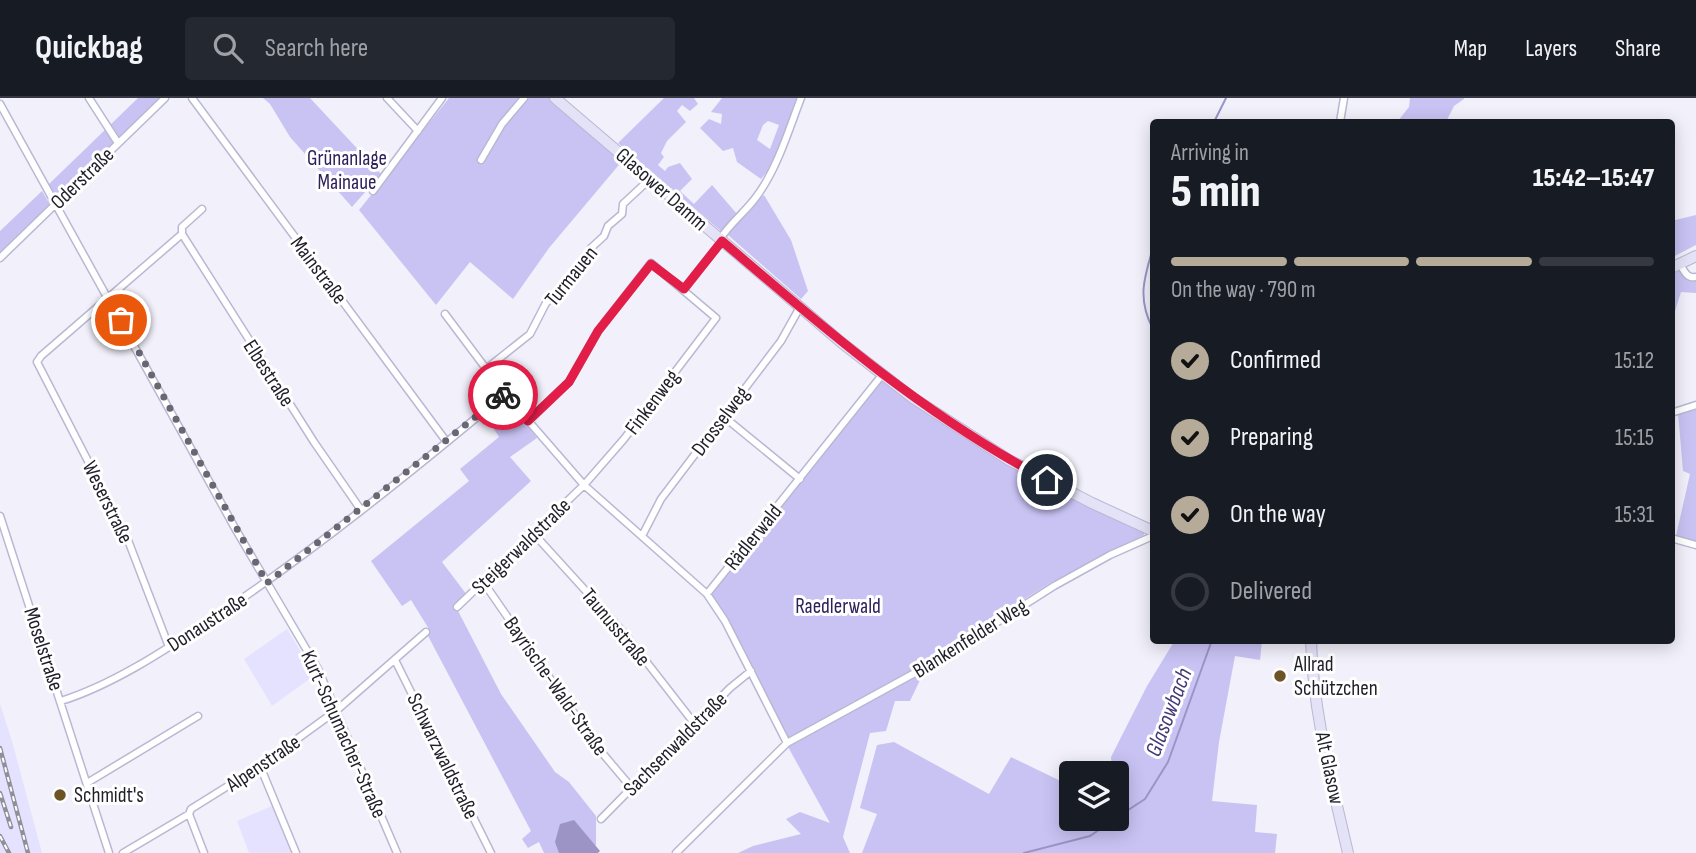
<!DOCTYPE html>
<html lang="en">
<head>
<meta charset="utf-8">
<style>
	body { margin:0; font-family:"Sofia Sans Condensed",sans-serif; background:#242831; color:#f1f3f6; height:100vh; display:flex; flex-direction:column; font-size:26px; white-space:nowrap }
	* { box-sizing:border-box; margin:0 }
	p { font-size:23px; color:#9ea1a6 }
	.icon { flex:none; width:38px; height:38px; fill:none; stroke:currentColor; stroke-width:2; stroke-linecap:round; stroke-linejoin:round }
	.map { position:relative; flex:1; overflow:hidden }
	.drawer { position:absolute; left:1150px; top:21px; width:525px; height:525px; display:flex; flex-direction:column; background:#171b24; border-radius:7px; box-shadow:0 4px 18px #0003 }
	.drawer>* { flex:none }
	.controls { position:absolute; left:1059px; top:663px; display:grid; gap:14px }
	.controls a { display:grid; place-items:center; width:70px; height:70px; border-radius:7px; background:#171b24; box-shadow:0 4px 18px #0003; font-size:35px }
	.pin { position:absolute; display:grid; place-items:center; width:60px; height:60px; color:#fff; margin:-30px; border:4px solid #fff; border-radius:50%; box-shadow:0 2px 7px #0007 }
	.courier { position:absolute; display:grid; place-items:center; width:70px; height:70px; margin:-35px; border:5px solid #e11d48; border-radius:50%; background:#fff; color:#222; box-shadow:0 2px 9px #0007 }
	.headline em { font-style:normal; font-weight:800 }
	.headline div { display:flex; flex-direction:column-reverse }
	.headline { display:flex; align-items:center; justify-content:space-between; height:119px; padding:0 21px }
	h1 { font-size:46px; font-weight:800; line-height:52px }
	.bar { display:grid; grid-template-columns:repeat(4,1fr); gap:10px 7px; align-content:center; height:84px; padding:0 21px }
	.bar i { height:9px; border-radius:5px; background:#363941 }
	.bar .selected { background:#b6ab98 }
	.bar p { grid-column:span 4 }
	ol { padding:0 21px; list-style:none }
	li { display:flex; align-items:center; gap:21px; height:77px }
	li p { margin-inline-start:auto }
	li .icon { padding:7px; border-radius:50%; background:#b6ab98; color:#111; stroke-width:4 }
	li:last-child { color:#9ea1a6 }
	li i { width:38px; height:38px; border:4px solid #363941; border-radius:50% }
	header { display:flex; align-items:center; gap:42px; box-sizing:border-box; height:98px; padding:0 35px; background:#171b24; border-bottom:2px solid #363941 }
	header strong { font-size:33px }
	nav { display:flex; gap:38px; margin-inline-start:auto; font-size:24px }
	.search { width:490px; height:63px; background:#242831; display:flex; align-items:center; gap:18px; box-sizing:border-box; padding:0 24px; border-radius:7px; color:#9ea1a6; font-size:26px }
	.map>svg:first-child { display:block }
	.built { fill:#e5e2ff }
	.green { fill:#c9c3f4; fill-rule:evenodd }
	.water { fill:#9b94c5 }
	.lines { fill:none; stroke-linecap:round; stroke-linejoin:round }
	.stream { stroke:#9b94c5; stroke-width:2 }
	.street-casing { stroke:#bab7d3; stroke-width:9 }
	.secondary-casing { stroke:#bab7d3; stroke-width:12 }
	.street { stroke:#fff; stroke-width:6 }
	.secondary { stroke:#e4e2f6; stroke-width:10 }
	.rail-casing { stroke:#8f8e99; stroke-width:4.5 }
	.rail { stroke:#fff; stroke-width:2; stroke-dasharray:5; stroke-linecap:butt }
	.done { stroke:#696872; stroke-width:7; stroke-dasharray:0 12.6 }
	.route { stroke:#e11d48; stroke-width:9 }
	.poi-dot { fill:#6d5325; stroke:#fff; stroke-width:2.5 }
	.labels { text-anchor:middle; stroke-width:6; stroke-linejoin:round; paint-order:stroke }
	.park-label { font-size:21px; fill:#2e205b; stroke:#fff }
	.street-label { font-size:21px; fill:#201e29; stroke:#fff }
	.poi-label { font-size:21px; fill:#201e29; stroke:#fff; text-anchor:start }
	.water-label { font-size:23px; font-style:italic; fill:#453977; stroke:#fff }
</style>
</head>
<body>
<header>
<strong>Quickbag</strong>
<div class="search"><svg class="icon" aria-label="search" viewBox="0 0 24 24"><circle cx="10" cy="10" r="6"/><path d="M15 15l6 6"/></svg>Search here</div>
<nav><a>Map</a><a>Layers</a><a>Share</a></nav>
</header>
<div class="map">
<svg width="1696" height="755" viewBox="0 0 1696 755">
	<rect width="100%" height="100%" fill="#f1f0fb"/>
	<path class="built" d="M287 531 315 577 272 608 244 561Z
		M0 606 12 643 42 755H0Z
		M272 708 291 755H249L237 723Z"/>
	<path class="green" d="M138 0H161L55 102 48 87Z
		M263 0H310L381 76 352 109 290 39 270 6Z
		M449 0H551L623 62 549 150 513 201 470 164 436 207 359 112Z
		M664 0H694L698 6 690 13 682 7 677 13 686 24 667 43 661 55 664 59 658 67 665 73 668 69 680 65 692 81 680 93 694 106 712 87 737 116 722 134 618 45Z
		M722 0H799L774 65 761 81 737 64 733 50 723 53 700 30 709 21 721 26 722 16 711 14ZM768 23 779 27 770 51 757 42 763 27Z
		M1410 0H1464V1L1454 8 1446 24H1397L1409 9Z
		M42 93 48 103H51L50 107 0 156V133Z
		M764 97 791 142 808 193 801 201 728 137 733 125Z
		M1696 117V147L1671 160V123Z
		M1684 170 1692 183 1696 182V195L1681 194 1671 226V176Z
		M883 281 910 300 1144 434V437L1052 484 932 557 910 603H895L886 633 870 635 843 739 850 755H738L753 748 801 736 786 721 800 714 830 725 787 647 710 496Z
		M505 300 537 340 510 359 531 383 442 464 467 497 456 509 501 596 555 674 569 684 596 718V747L584 755H544L539 744 528 750 522 741 531 733 427 536 429 531 411 502 402 508 371 463 469 383 460 371 499 339 484 315Z
		M1696 311V444L1676 438 1690 376 1683 373 1678 315Z
		M1175 542 1262 543 1260 562 1235 558 1219 644 1212 703 1257 707 1255 734 1277 736 1275 755H862L877 716 860 710 877 647 894 644 989 696 1011 659 1071 688V721H1116V676L1109 675 1112 669 1111 659 1147 588Z"/>
	<path class="water" d="M574 722 600 753 598 755H559L555 744 560 726Z"/>
	<g class="lines">
		<path class="stream" d="M1214 24 1226 0
			M1153 150C1144 180 1137 201 1153 231
			M1116 720 1145 701 1168 664 1212 542
			M1024 755 1090 738 1115 721"/>
		<defs>
			<path id="street" d="M89 0 118 45
				M192 0 446 343
				M387 0 418 33
				M0 6 236 432 318 571 397 755
				M1340 24 1344 0
				M481 62 502 26 524 0
				M373 93 442 0
				M182 136 314 344 361 412
				M720 141C731 124 748 112 759 95 778 68 789 31 801 0
				M0 160 165 0
				M1680 166C1684 173 1687 181 1696 179
				M684 191 722 143
				M445 216 505 296 584 387 707 496 725 523 787 645
				M486 271 530 236 546 205 570 183 575 172 587 162 591 150 604 138 608 128 622 116 623 106 650 81
				M1671 315 1696 307
				M723 318 800 381
				M0 418 109 755
				M534 436 624 535 694 625
				M642 438 661 401 781 243 800 209
				M1671 440 1696 447
				M484 485 598 650 631 689
				M707 496 882 277
				M457 509 584 387 624 341 716 220 651 165 598 233 569 284 528 323
				M169 549 126 437 37 264 41 258 182 136V129L202 111
				M395 562 491 755
				M61 603C112 587 162 554 206 525 310 456 409 376 505 296
				M260 668 296 755
				M87 685 198 618
				M189 716 204 755
				M601 721 730 590 751 573
				M123 755 189 716 191 711 260 668 337 612 426 534
				M676 755 787 645 933 565 1054 488 1110 457 1153 438"/>
			<path id="secondary" d="M555 0 842 245 913 300 1009 362 1092 405 1153 433
				M1671 170 1696 158
				M1311 542C1313 615 1332 685 1348 755"/>
		</defs>
		<use href="#street" class="street-casing"/>
		<use href="#secondary" class="secondary-casing"/>
		<use href="#street" class="street"/>
		<use href="#secondary" class="secondary"/>
		<defs>
			<path id="rail" d="M0 650 28 755
				M0 695 11 729
				M0 738 9 755"/>
		</defs>
		<use href="#rail" class="rail-casing"/>
		<use href="#rail" class="rail"/>
	</g>
	<g class="lines">
		<path class="done" d="M121 222 267 485 503 297"/>
		<path class="route" d="M503 297 505 296 528 323 569 284 598 233 651 166 684 191 722 143C827 233 924 317 1047 382"/>
	</g>
	<g class="poi-dot">
		<circle cx="1280" cy="578" r="7"/>
		<circle cx="60" cy="697" r="7"/>
	</g>
	<g class="labels">
		<g class="park-label">
			<text x="347" y="67">Grünanlage<tspan x="347" dy="24">Mainaue</tspan></text>
			<text x="838" y="515">Raedlerwald</text>
		</g>
		<g class="street-label">
			<text transform="translate(82 80) rotate(-44)" y="7">Oderstraße</text>
			<text transform="translate(662 91) rotate(41)" y="7">Glasower Damm</text>
			<text transform="translate(319 172) rotate(53)" y="7">Mainstraße</text>
			<text transform="translate(571 178) rotate(-51)" y="7">Turmauen</text>
			<text transform="translate(269 275) rotate(57)" y="7">Elbestraße</text>
			<text transform="translate(652 304) rotate(-53)" y="7">Finkenweg</text>
			<text transform="translate(720 323) rotate(-53)" y="7">Drosselweg</text>
			<text transform="translate(108 404) rotate(64)" y="7">Weserstraße</text>
			<text transform="translate(753 439) rotate(-51)" y="7">Rädlerwald</text>
			<text transform="translate(521 448) rotate(-44)" y="7">Steigerwaldstraße</text>
			<text transform="translate(207 524) rotate(-33)" y="7">Donaustraße</text>
			<text transform="translate(616 529) rotate(50)" y="7">Taunusstraße</text>
			<text transform="translate(970 540) rotate(-32)" y="7">Blankenfelder Weg</text>
			<text transform="translate(44 551) rotate(72)" y="7">Moselstraße</text>
			<text transform="translate(556 588) rotate(55)" y="7">Bayrische-Wald-Straße</text>
			<text transform="translate(344 636) rotate(66)" y="7">Kurt-Schumacher-Straße</text>
			<text transform="translate(675 646) rotate(-45)" y="7">Sachsenwaldstraße</text>
			<text transform="translate(443 658) rotate(64)" y="7">Schwarzwaldstraße</text>
			<text transform="translate(263 665) rotate(-34)" y="7">Alpenstraße</text>
			<text transform="translate(1330 670) rotate(78)" y="7">Alt Glasow</text>
		</g>
		<g class="poi-label">
			<text x="1294" y="573">Allrad<tspan x="1294" dy="24">Schützchen</tspan></text>
			<text x="74" y="704">Schmidt's</text>
		</g>
		<g class="water-label">
			<text transform="translate(1168 614) rotate(-69)" y="8">Glasowbach</text>
		</g>
	</g>
</svg>
<div class="controls">
<a><svg class="icon" aria-label="layers" viewBox="0 0 24 24"><path d="M12 4l9 5-9 5-9-5zM3 14l9 5 9-5"/></svg></a>
</div>
<div class="pin" style="left:121px;top:222px;background:#ea580c"><svg class="icon" aria-label="bag" viewBox="0 0 24 24"><path d="M5 8h14l-1 12H6zM9 8a3 3 0 0 1 6 0"/></svg></div>
<div class="pin" style="left:1047px;top:382px;background:#1f2937"><svg class="icon" aria-label="home" viewBox="0 0 24 24"><path d="M3 11l9-7 9 7M6 9v11h12V9"/></svg></div>
<div class="courier" style="left:503px;top:297px"><svg class="icon" aria-label="bike" viewBox="0 0 24 24"><circle cx="6" cy="16" r="4"/><circle cx="18" cy="16" r="4"/><path d="M6 16l4-8h5l3 8M10 8l3 8H6M13 5h3"/></svg></div>
<section class="drawer">
<div class="headline"><div><h1>5 min</h1><p>Arriving in</p></div><em>15:42–15:47</em></div>
<div class="bar"><i class="selected"></i><i class="selected"></i><i class="selected"></i><i></i><p>On the way · 790 m</p></div>
<ol>
<li><svg class="icon" aria-label="check" viewBox="0 0 24 24"><path d="M5 12l5 5 9-10"/></svg>Confirmed<p>15:12</p></li>
<li><svg class="icon" aria-label="check" viewBox="0 0 24 24"><path d="M5 12l5 5 9-10"/></svg>Preparing<p>15:15</p></li>
<li><svg class="icon" aria-label="check" viewBox="0 0 24 24"><path d="M5 12l5 5 9-10"/></svg>On the way<p>15:31</p></li>
<li><i></i>Delivered</li>
</ol>
</section>
</div>
</body>
</html>
